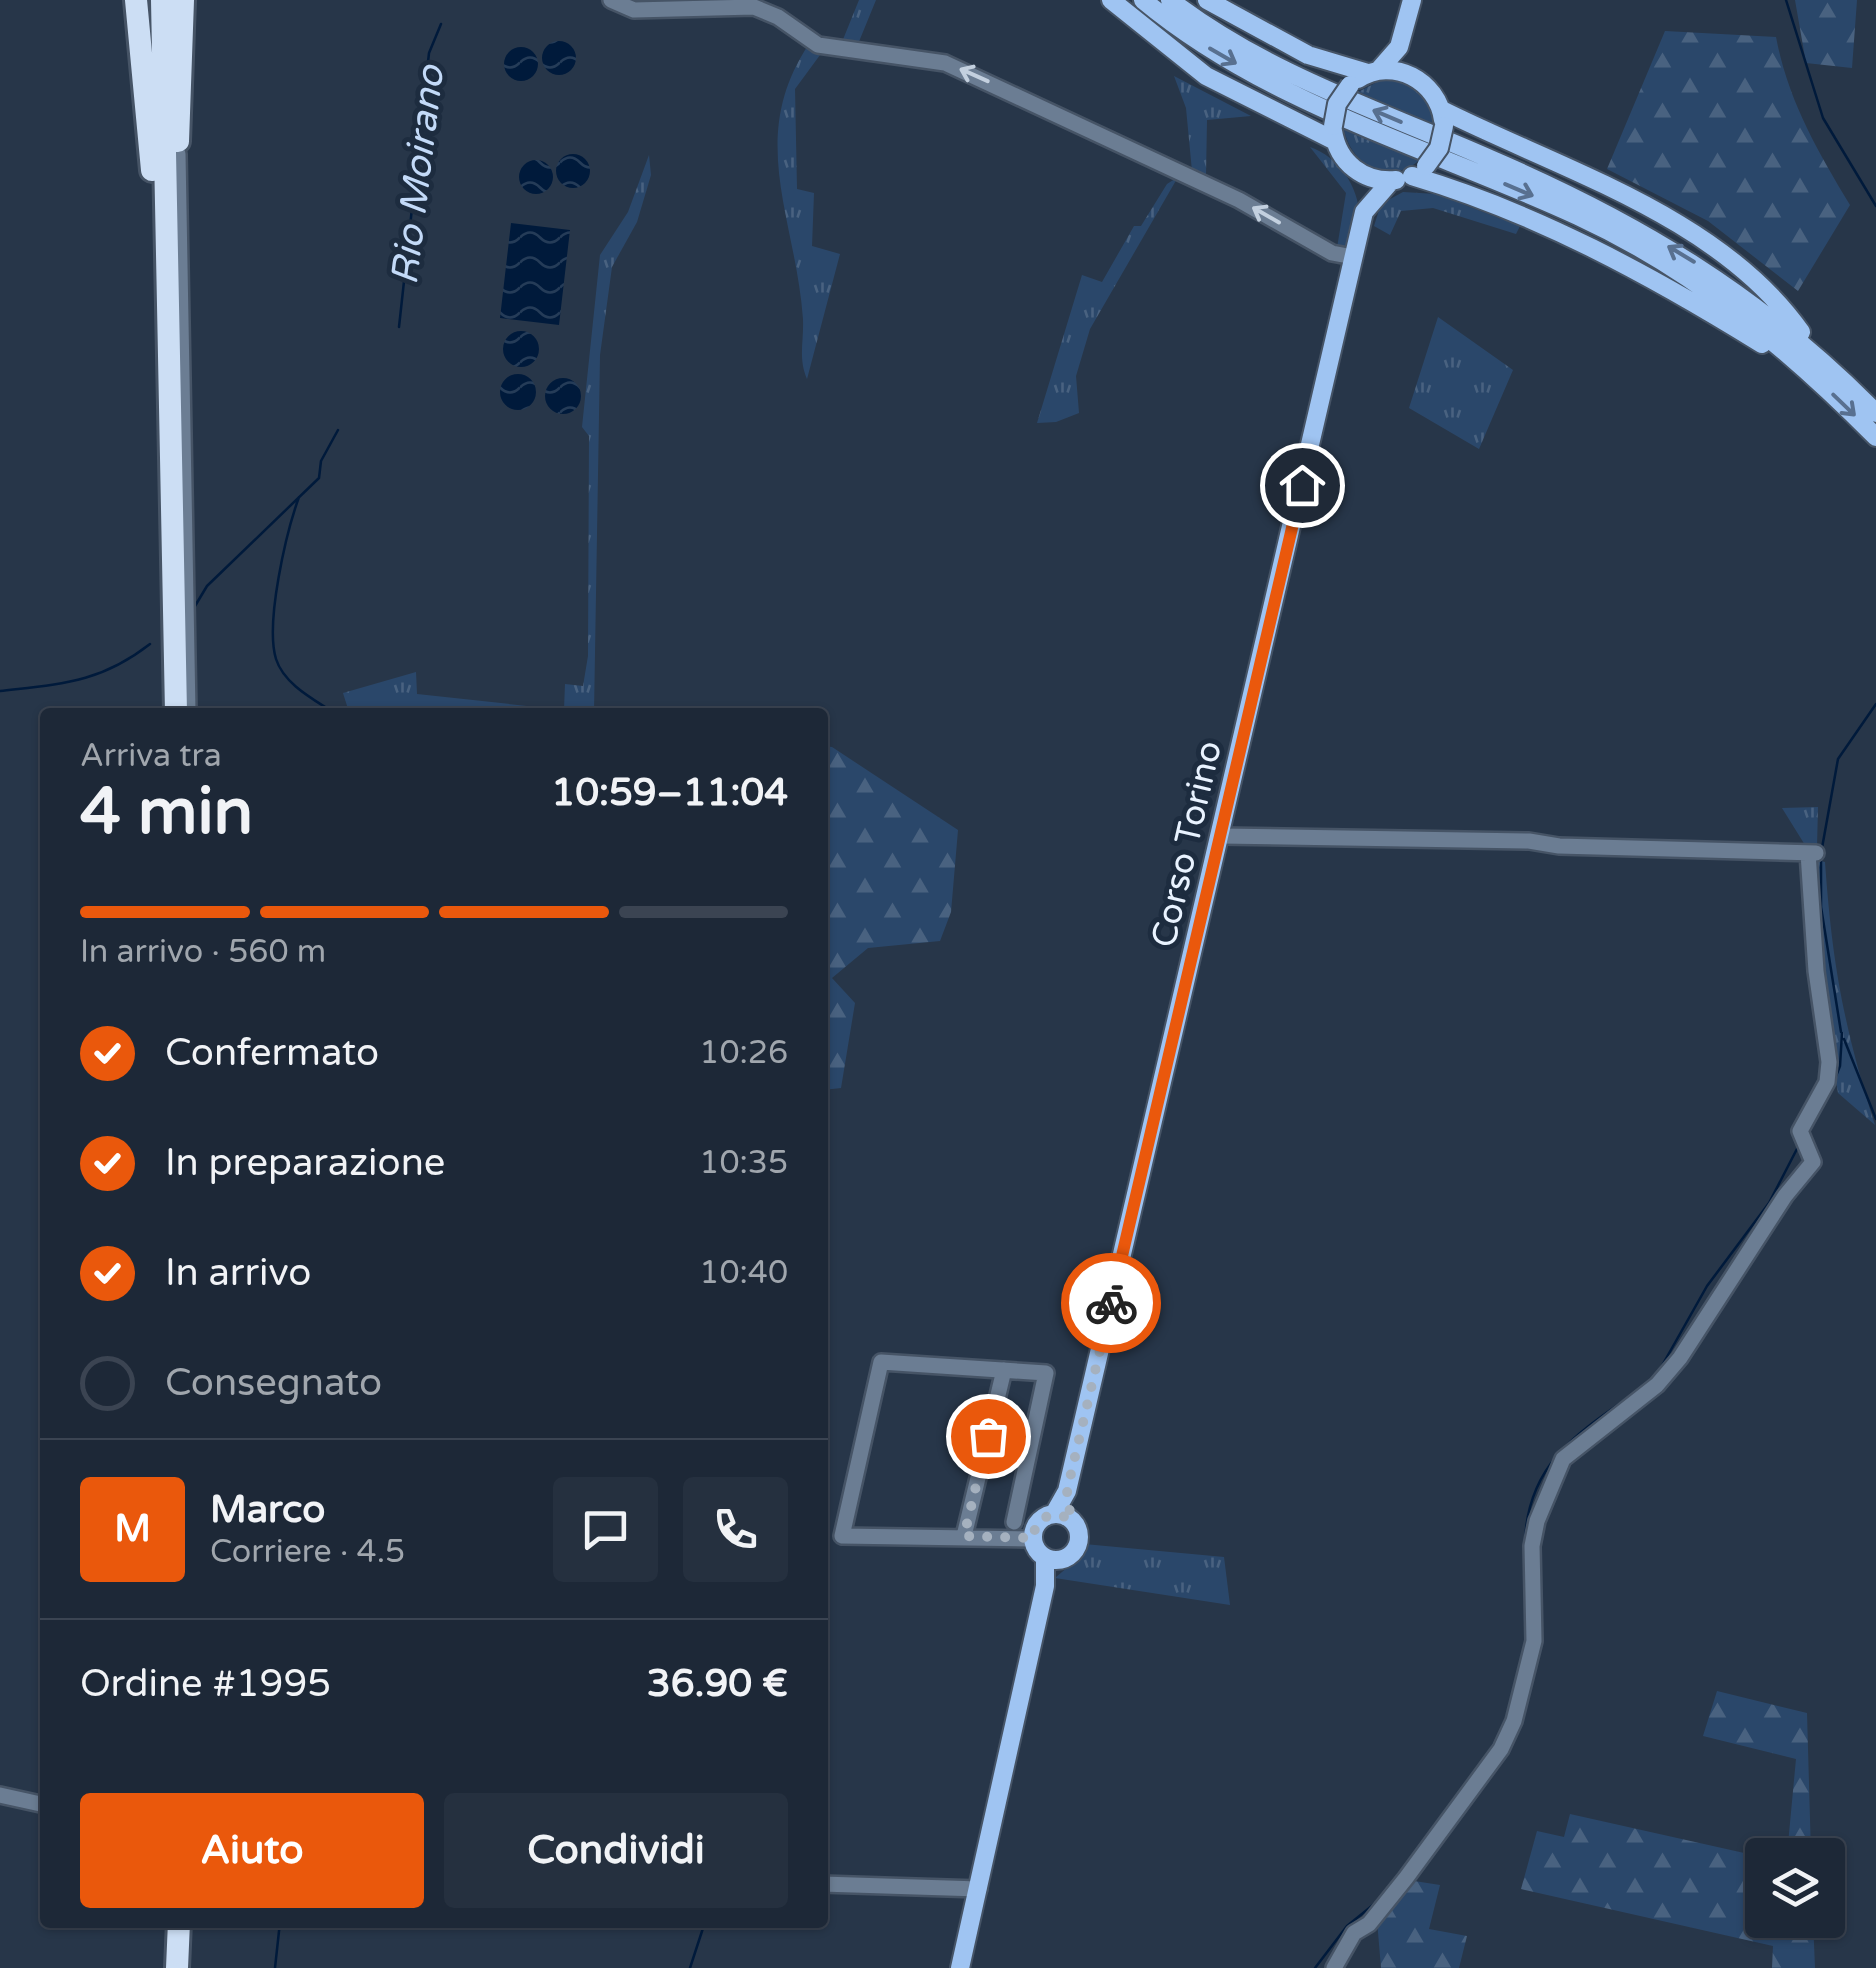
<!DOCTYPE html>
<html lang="it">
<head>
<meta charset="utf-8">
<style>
	body { margin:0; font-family:"Varela Round",sans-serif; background:#25303f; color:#f1f3f6; height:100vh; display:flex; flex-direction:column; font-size:38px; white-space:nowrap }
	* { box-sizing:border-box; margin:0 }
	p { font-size:32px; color:#a0a6ad }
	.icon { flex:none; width:55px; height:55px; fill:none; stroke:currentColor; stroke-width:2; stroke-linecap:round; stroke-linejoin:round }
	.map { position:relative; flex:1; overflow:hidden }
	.side { position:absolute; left:40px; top:708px; width:788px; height:1220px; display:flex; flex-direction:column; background:#1d2837; border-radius:10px; box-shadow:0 2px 8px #0004,0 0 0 2px #3b4452 }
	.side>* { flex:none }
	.buttons { position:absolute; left:1745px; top:1838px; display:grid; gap:20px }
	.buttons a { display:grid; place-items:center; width:100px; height:100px; border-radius:10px; background:#1d2837; box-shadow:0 2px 8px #0004,0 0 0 2px #3b4452; font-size:50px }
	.pin { position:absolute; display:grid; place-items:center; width:85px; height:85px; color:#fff; margin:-42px; border:5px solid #fff; border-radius:50%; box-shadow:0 2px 10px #0007 }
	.courier { position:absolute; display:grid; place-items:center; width:100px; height:100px; margin:-50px; border:8px solid #ea580c; border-radius:50%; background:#fff; color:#222; box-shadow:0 2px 12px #0007 }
	.head em { font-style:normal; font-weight:700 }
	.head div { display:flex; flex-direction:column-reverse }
	.head { display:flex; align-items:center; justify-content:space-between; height:170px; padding:0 40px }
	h1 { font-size:65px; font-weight:700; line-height:75px }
	.bar { display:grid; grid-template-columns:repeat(4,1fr); gap:15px 10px; align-content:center; height:120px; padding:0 40px }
	.bar i { height:12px; border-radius:8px; background:#3b4452 }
	.bar .active { background:#ea580c }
	.bar p { grid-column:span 4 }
	.line { display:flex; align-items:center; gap:25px; padding:0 40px; border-top:2px solid #3b4452 }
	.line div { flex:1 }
	.round { display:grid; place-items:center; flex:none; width:105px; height:105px; border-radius:10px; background:#25303f }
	ol { padding:0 40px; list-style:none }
	li { display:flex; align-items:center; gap:30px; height:110px }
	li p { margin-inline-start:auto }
	li .icon { padding:10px; border-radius:50%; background:#ea580c; color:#fff; stroke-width:4 }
	li:last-child { color:#a0a6ad }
	li i { width:55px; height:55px; border:5px solid #3b4452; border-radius:50% }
	.cta { display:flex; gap:20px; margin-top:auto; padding:20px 40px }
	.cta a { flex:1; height:115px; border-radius:10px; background:#ea580c; color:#fff; font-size:40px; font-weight:700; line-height:115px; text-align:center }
	.cta a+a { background:#25303f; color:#f1f3f6 }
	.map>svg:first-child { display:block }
	.grass { fill:url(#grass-tufts) }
	.forest { fill:url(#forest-firs) }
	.water { fill:url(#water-waves) }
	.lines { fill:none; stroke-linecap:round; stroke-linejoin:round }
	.stream { stroke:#001a3b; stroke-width:2.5 }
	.minor-casing { stroke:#465466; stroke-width:20 }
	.major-casing { stroke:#465466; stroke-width:22 }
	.highway-casing { stroke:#465466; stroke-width:28 }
	.minor { stroke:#6b7d93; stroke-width:15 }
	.major { stroke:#9fc4f2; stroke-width:18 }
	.highway { stroke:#ccdef4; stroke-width:22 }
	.major-bridge-casing { stroke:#465466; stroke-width:22; stroke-linecap:butt }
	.major-bridge { stroke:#9fc4f2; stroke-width:18 }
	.oneway { stroke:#587090 }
	.oneway2 { stroke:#c3d0df }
	.done { stroke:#a5b1bf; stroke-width:10; stroke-dasharray:0 18 }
	.route { stroke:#ea580c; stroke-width:12 }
	.labels { text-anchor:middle; stroke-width:10; stroke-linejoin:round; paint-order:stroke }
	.street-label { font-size:35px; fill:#e9f3ff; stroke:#1d2c3f }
	.water-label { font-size:38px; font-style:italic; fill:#c3daf8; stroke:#1d2c3f }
</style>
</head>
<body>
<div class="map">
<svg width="1876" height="1968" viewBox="0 0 1876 1968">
	<defs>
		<pattern id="grass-tufts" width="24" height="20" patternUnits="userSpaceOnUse" patternTransform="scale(2.5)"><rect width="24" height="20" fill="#2a476a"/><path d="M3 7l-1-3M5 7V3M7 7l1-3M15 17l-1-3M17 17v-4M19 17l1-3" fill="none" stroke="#496280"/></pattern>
		<pattern id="forest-firs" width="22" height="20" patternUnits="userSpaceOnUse" patternTransform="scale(2.5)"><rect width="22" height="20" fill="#2a476a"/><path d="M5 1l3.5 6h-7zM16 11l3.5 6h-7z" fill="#496280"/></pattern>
		<pattern id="water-waves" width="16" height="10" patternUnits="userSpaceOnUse" patternTransform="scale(2.5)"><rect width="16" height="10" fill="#001a3b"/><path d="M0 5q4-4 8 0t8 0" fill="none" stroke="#253c58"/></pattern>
	</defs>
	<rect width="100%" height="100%" fill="#273649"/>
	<path class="grass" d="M859 0H876L858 44 842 42Z
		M809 44 846 53 820 55 795 89 797 189 814 193 812 246 840 254 807 379C798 358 804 342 803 319 796 219 746 138 809 44Z
		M1174 76 1251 116 1207 120 1206 175 1192 171 1186 108Z
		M1383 79H1399L1426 96 1436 127 1358 92Z
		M1343 123 1422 158C1389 189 1347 164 1343 123Z
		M1310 147C1349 160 1376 215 1347 250L1337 248 1346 193Z
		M649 155 651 175 637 222 612 267 600 355 594 712H349L343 693 416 672 417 694 564 710 565 684 583 686 588 656 589 436 582 427 600 255 628 212Z
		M1178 177 1090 329 1076 376 1079 413 1056 422 1037 423 1082 275 1102 282 1134 226H1141L1167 184Z
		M1403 192 1436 194 1520 226 1516 234 1433 208 1401 211 1390 235 1374 226 1381 204Z
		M1438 317 1513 370 1479 449 1409 408Z
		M1818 807 1817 846 1805 845 1782 808Z
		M1813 859 1825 862C1832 963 1844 1028 1875 1125L1838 1093 1822 991Z
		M1084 1544 1224 1557 1230 1605 1055 1578 1076 1560Z"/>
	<path class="forest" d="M1795 0H1857L1852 68 1806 63Z
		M1665 31 1776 37C1788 100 1817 150 1850 205L1798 291 1708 221 1607 169Z
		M822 746 832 747 958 830 951 912 940 941 868 948 832 978 855 1003 841 1088 823 1090Z
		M1717 1691 1807 1713 1811 1855H1787L1796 1759 1703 1736Z
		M1570 1814 1762 1857V1920H1813L1815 1968H1772L1773 1946 1521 1889 1537 1831 1564 1837Z
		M1408 1880 1440 1885 1429 1929 1467 1936 1459 1968H1381L1377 1920Z"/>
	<path class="water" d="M542 58a17 17 0 1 1 34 0a17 17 0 1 1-34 0Z
		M504 64a17 17 0 1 1 34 0a17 17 0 1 1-34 0Z
		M556 171a17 17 0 1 1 34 0a17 17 0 1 1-34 0Z
		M519 177a17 17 0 1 1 34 0a17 17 0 1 1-34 0Z
		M511 223 570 230 559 325 500 318Z
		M503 349a18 18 0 1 1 36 0a18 18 0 1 1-36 0Z
		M500 392a18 18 0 1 1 36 0a18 18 0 1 1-36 0Z
		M545 396a18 18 0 1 1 36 0a18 18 0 1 1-36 0Z"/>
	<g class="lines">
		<path class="stream" d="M1786 0 1823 118 1876 206
			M399 327 429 53 441 24
			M299 497C286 533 265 623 276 659 284 684 313 699 333 712
			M195 606 207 586 319 478 321 461 338 430
			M0 691C61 684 100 683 150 644
			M1822 848 1838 759 1876 704
			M1821 856V907L1841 1032
			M1844 1039 1876 1119
			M1834 1081 1840 1066 1842 1033
			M1659 1371 1707 1286 1769 1203 1799 1145
			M1525 1543C1527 1464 1577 1433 1635 1393
			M1487 1755 1499 1736
			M1383 1895 1465 1786
			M275 1968 280 1922
			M690 1968 705 1922
			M1315 1968 1347 1926 1378 1901"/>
		<defs>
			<path id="minor" d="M611 0 634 10 754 7 778 17 818 45 945 63 1239 200 1332 253 1353 257
				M178 154 188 712
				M1221 836 1529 841 1559 846 1816 853
				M1014 1522 1046 1373 881 1362 842 1536 1033 1539
				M964 1536 1004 1370
				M0 1795 45 1805
				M822 1884 979 1889
				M1334 1968 1354 1933 1369 1924 1406 1878 1501 1749 1514 1721 1534 1641 1532 1546 1537 1521 1563 1459 1657 1385 1680 1358 1785 1196 1813 1162 1800 1131 1827 1082 1829 1062 1816 971 1808 853"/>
			<path id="major" d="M1111 0 1206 76 1335 141
				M1143 0C1268 104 1433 149 1578 216 1693 269 1788 348 1876 437
				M1170 0C1266 74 1381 111 1490 159 1639 223 1762 297 1876 413
				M1207 0 1308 55 1368 73
				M1378 71 1399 47 1412 0
				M1358 79C1393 56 1438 81 1443 120
				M1442 110C1562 170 1720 217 1801 332
				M1333 131C1338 163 1364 183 1396 180
				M1412 176C1537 213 1652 276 1762 344
				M1054 1514 1067 1491 1364 212 1391 181
				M1033 1537a23 23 0 1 1 46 0a23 23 0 1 1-46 0Z
				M960 1968 1045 1586V1557"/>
			<path id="highway" d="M136 0 152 170
				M162 0 176 712
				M178 141 183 0
				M177 1968 179 1922"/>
		</defs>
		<use href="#minor" class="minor-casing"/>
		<use href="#major" class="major-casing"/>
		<use href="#highway" class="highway-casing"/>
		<use href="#minor" class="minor"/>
		<use href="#major" class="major"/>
		<use href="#highway" class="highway"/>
		<defs>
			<path id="major-bridge" d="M1333 126 1337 104 1350 85
				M1426 166 1439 148 1444 126"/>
		</defs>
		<use href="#major-bridge" class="major-bridge-casing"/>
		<use href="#major-bridge" class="major-bridge"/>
	</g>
	<defs><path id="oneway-shaft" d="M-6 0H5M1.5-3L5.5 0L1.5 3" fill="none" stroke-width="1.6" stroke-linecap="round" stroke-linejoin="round" transform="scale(2.5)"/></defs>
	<g class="oneway">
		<use href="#oneway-shaft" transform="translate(1223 56) rotate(30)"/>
		<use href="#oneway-shaft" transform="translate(1387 116) rotate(-157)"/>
		<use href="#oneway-shaft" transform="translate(1519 190) rotate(23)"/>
		<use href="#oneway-shaft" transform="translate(1681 254) rotate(-149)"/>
		<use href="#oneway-shaft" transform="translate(1844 405) rotate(44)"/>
	</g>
	<g class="oneway2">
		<use href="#oneway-shaft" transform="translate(974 75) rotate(-156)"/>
		<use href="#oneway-shaft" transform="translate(1266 215) rotate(-150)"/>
	</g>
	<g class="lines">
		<path class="done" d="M988 1436 964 1536 1033 1538C1035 1517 1053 1509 1071 1520L1067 1491 1111 1303"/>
		<path class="route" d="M1111 1303 1302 485"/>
	</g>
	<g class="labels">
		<g class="street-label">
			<text transform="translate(1186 844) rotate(-77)" y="12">Corso Torino</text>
		</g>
		<g class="water-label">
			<text transform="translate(417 175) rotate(-83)" y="13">Rio Moirano</text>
		</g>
	</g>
</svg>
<div class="buttons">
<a><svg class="icon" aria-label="layers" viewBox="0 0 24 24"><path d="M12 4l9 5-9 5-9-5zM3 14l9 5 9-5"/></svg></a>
</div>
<div class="pin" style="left:988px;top:1436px;background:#ea580c"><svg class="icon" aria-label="bag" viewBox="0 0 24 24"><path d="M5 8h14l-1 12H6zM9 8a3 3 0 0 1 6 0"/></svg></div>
<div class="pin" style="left:1302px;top:485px;background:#1f2937"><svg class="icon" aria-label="home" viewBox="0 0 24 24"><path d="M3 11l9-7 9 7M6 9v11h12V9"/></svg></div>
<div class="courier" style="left:1111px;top:1303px"><svg class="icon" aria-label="bike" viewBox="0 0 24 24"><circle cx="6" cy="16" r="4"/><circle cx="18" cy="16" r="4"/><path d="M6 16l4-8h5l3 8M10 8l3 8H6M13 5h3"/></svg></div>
<section class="side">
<div class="head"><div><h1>4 min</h1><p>Arriva tra</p></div><em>10:59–11:04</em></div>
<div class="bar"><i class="active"></i><i class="active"></i><i class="active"></i><i></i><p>In arrivo · 560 m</p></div>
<ol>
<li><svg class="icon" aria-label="check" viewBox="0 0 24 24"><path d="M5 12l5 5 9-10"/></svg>Confermato<p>10:26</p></li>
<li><svg class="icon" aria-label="check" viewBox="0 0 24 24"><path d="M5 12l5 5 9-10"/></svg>In preparazione<p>10:35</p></li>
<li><svg class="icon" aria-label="check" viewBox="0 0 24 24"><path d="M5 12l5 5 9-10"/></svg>In arrivo<p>10:40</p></li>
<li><i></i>Consegnato</li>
</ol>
<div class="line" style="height:180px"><b class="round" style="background:#ea580c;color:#fff">M</b><div><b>Marco</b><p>Corriere · 4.5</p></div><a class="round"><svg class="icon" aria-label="chat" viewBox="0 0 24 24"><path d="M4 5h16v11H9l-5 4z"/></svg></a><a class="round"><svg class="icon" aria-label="phone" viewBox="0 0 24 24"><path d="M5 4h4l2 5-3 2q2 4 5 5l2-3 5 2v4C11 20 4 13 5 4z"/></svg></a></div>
<div class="line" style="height:130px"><div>Ordine #1995</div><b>36.90 €</b></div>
<div class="cta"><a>Aiuto</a><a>Condividi</a></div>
</section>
</div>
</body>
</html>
